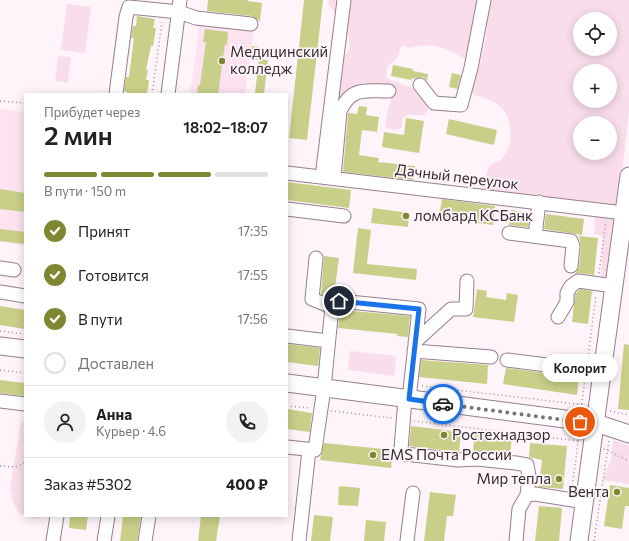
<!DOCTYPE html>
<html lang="ru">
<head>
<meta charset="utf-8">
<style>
	body { margin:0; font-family:Commissioner,sans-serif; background:#f2f2f2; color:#222; height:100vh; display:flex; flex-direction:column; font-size:15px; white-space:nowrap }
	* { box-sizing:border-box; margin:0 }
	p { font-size:13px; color:#767676 }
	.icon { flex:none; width:22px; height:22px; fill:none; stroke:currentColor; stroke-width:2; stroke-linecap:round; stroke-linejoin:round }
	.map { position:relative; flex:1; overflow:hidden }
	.details { position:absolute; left:24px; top:93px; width:264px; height:424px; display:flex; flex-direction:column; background:#fff; border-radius:0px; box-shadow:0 2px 10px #0003 }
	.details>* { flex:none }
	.fabs { position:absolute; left:573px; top:12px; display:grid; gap:8px }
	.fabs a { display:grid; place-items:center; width:44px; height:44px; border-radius:50%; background:#fff; box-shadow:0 2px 10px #0003; font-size:20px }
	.pin { position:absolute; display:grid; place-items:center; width:34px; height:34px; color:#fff; margin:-17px; border:2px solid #fff; border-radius:50%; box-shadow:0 1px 4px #0007 }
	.courier { position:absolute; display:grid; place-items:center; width:40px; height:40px; margin:-20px; border:3px solid #1a73e8; border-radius:50%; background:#fff; color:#222; box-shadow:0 1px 5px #0007 }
	.bubble { position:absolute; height:28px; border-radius:14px; background:#fff; box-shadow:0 2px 10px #0003; font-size:13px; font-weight:600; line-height:28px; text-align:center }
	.headline em { font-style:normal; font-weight:600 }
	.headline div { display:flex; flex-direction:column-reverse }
	.headline { display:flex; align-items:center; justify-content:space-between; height:68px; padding:0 20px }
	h1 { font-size:26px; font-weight:600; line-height:30px }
	.bar { display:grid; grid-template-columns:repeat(4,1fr); gap:6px 4px; align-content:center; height:48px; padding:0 20px }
	.bar i { height:5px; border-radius:3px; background:#e0e0e0 }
	.bar .current { background:#808732 }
	.bar p { grid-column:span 4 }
	.line { display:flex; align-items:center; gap:10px; padding:0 20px; border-top:1px solid #e0e0e0 }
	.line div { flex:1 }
	.round { display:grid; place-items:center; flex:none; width:42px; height:42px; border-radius:21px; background:#f2f2f2 }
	ol { padding:0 20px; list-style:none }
	li { display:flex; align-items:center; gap:12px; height:44px }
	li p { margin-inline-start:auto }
	li .icon { padding:4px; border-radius:50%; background:#808732; color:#fff; stroke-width:4 }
	li:last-child { color:#767676 }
	li i { width:22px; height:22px; border:2px solid #e0e0e0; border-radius:50% }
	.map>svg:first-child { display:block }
	.built { fill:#fde2f0 }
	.green { fill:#f9ddeb; fill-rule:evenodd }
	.building { fill:#c8cf88 }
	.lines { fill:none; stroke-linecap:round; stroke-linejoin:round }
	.minor-casing { stroke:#967f8b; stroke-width:15 }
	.major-casing { stroke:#967f8b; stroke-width:19 }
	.path { stroke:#9d9398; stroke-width:1.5; stroke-dasharray:1 3; stroke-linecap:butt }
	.minor { stroke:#fff; stroke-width:13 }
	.major { stroke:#fff; stroke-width:17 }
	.done { stroke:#7c7378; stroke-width:4; stroke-dasharray:0 7.2 }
	.route { stroke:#1a73e8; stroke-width:5 }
	.poi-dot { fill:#808732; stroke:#fef4f9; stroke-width:1.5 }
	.labels { text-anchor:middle; stroke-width:3.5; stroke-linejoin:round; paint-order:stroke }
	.poi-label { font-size:15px; fill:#362d32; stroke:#fef4f9; text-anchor:start }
	.street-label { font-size:15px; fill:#362d32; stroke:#fef4f9 }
</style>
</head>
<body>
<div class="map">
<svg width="629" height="541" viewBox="0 0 629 541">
	<rect width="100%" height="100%" fill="#fef4f9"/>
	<path class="built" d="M200 21 254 29 245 94H190Z
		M0 109 25 112V245L0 242Z"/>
	<path class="green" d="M329 0H476V11L473 38 465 59C448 48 429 41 410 48L403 45C399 49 400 52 398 57 391 67 385 61 387 78 398 85 423 87 428 101 429 103 428 108 428 110L424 115H407L402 119V127L397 130 385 128 386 119 392 95 376 87 372 83 368 86 350 107H342L330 86C333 79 334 69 338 63 341 59 346 55 348 51 355 35 338 16 328 4Z
		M489 0H629V111L611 274 609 280 601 279 603 236 594 234 596 212 483 200V186L489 166C492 164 497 162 500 160 514 148 514 118 500 106 492 99 481 98 471 93L481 61 486 37ZM580 19H610V49H580ZM580 71H610V101H580ZM580 123H610V153H580Z
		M67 4 91 7 85 53 61 50Z
		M58 56 71 57 68 83 55 81Z
		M350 351 396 356 394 376 348 370Z
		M25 419V516H43L37 519 26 517 18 512 13 502 10 487 21 423Z
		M613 440 629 446V484L602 480 611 460Z"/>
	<path class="building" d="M208 0H248V1L262 3 260 21 252 16 207 11Z
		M304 0H323L307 140 289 138Z
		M137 16 155 19 153 28H156L153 46H151L146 70H148L146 80H149L147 94H127V92L124 91 126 77H129L134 38H131L133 26H136Z
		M205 29 228 32 227 45 225 44 218 94H197L198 85H200L206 42H203Z
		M252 46 259 47 258 60 251 59Z
		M259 59 268 60 264 94 255 93Z
		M393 65 413 69V71L428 74 427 81 423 77 411 79V80L391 76Z
		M452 73 461 75 457 89 449 87Z
		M359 106 367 107 366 115 379 117 377 132 362 130 359 155 379 158 378 162 415 166 413 180 343 172 348 113 357 114Z
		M406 118 424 121 419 153 382 147 384 132 404 135Z
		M449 119 497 130 494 145 446 134Z
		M287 182 351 190 349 208 287 200Z
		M0 189 25 193V212L0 209Z
		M442 199 495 206 493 225 439 218Z
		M373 208 409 213 408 227 371 223Z
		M511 210 530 213 528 227 509 225Z
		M546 214 584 219 582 235 544 229Z
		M358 228 371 230 367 264 417 269 416 280 353 273Z
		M0 229 25 232V244L0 241Z
		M579 236 598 238 594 275 579 273 575 274 579 267 581 247Z
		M324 256 339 258 334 295 330 298 321 294Z
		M477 289 487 291 486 297 506 300 507 293 518 295 514 322 473 317Z
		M580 289 592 291 588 324 572 322 575 295Z
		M0 306 25 310V329L0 325Z
		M341 310 410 316 408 337 397 336 398 334 338 328 340 311Z
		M287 344 320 348 318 366 287 362Z
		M624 344 629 345V410L618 409Z
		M421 360 488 365 487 384 419 377Z
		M506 368 579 377 577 395 503 384Z
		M0 380 25 383V396L0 393Z
		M287 409 312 413 310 432 287 429Z
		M411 426 461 432 459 452 409 446Z
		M475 433 512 438 510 454 473 451Z
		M324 443 393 450 391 468 320 460Z
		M530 443 567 446 563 489 539 487 542 460 529 457Z
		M610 485 629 488V506H625L622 529 604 526Z
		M339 486 360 488 358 506 338 505Z
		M430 492 456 495 453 516H447L444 541H424Z
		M539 506 562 508 559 541H535Z
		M314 515 333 517 330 541H311Z
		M70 516H88L86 530 69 528Z
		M123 516H141L137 541H120Z
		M201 516H220L216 541H198Z
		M366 520 386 522 384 541H364Z"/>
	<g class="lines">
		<defs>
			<path id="minor" d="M420 85 434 103 461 105 471 68 484 0
				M116 94 126 17 129 7 179 12 196 18 251 24
				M168 94 180 0
				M287 173 624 213
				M322 177 344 0
				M334 178 340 111C352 86 365 91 389 91
				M287 209 344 216
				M509 233 571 241 573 246 571 266
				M535 236 539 202
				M0 268 14 270
				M0 292 25 296
				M332 307 339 301 419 309 409 399
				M558 317 567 302V293L571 286 578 281 614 286
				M287 336 328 341
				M415 342 451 309H466L467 281
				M414 351 491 357
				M507 360 603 372
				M405 399 401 449 405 454 458 460 477 459 516 463 527 465 529 476 527 495
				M0 401 25 404
				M287 447 315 450 324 388 332 307 312 299 316 258
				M53 541 57 516
				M104 541 108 516
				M145 541 149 516
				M299 541 309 450
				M407 541 413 493
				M516 541 519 509 527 495 535 494 585 502"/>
			<path id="major" d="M0 346 25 349
				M287 383 596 423 629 434
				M579 541 629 176"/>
		</defs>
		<use href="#minor" class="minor-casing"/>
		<use href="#major" class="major-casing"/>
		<path class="path" d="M152 94 162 22
			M0 101 25 103
			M599 273 606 221
			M0 331 25 334
			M588 358 596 295
			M0 370 25 373
			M422 386 585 405
			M287 406 311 408
			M581 408 585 380
			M331 411 392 418
			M610 411 629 415
			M414 421 579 441
			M604 449 629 461
			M0 466 15 467 25 463
			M572 489 579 434
			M594 541 609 440"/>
		<use href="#minor" class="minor"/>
		<use href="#major" class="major"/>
	</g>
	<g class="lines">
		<path class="done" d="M443 404 580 422"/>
		<path class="route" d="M339 301 419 309 409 399 443 404"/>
	</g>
	<g class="poi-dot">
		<circle cx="222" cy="61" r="4"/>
		<circle cx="406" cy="216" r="4"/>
		<circle cx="444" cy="435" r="4"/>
		<circle cx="373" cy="455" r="4"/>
		<circle cx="559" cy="479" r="4"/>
		<circle cx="617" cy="492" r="4"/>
	</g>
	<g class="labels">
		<g class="poi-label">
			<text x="230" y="57">Медицинский<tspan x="230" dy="17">колледж</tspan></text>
			<text x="414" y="221">ломбард КСБанк</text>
			<text x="452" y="440">Ростехнадзор</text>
			<text x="381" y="460">EMS Почта России</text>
			<text x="551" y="484" text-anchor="end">Мир тепла</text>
			<text x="609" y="497" text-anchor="end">Вента</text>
		</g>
		<g class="street-label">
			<text transform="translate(457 177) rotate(7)" y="5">Дачный переулок</text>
		</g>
	</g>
</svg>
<div class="fabs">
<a><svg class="icon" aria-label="locate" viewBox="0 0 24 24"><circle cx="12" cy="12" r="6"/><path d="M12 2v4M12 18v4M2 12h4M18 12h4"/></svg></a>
<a>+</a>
<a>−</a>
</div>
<div class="pin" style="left:580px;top:422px;background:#ea580c"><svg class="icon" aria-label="bag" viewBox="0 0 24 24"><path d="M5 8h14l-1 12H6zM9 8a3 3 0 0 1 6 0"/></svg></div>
<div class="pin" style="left:339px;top:301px;background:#1f2937"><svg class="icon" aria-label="home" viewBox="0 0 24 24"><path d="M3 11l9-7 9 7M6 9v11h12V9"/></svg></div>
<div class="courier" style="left:443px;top:404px"><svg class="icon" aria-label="car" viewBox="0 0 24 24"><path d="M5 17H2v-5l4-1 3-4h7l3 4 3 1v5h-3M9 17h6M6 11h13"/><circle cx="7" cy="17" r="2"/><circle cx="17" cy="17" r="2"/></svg></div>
<div class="bubble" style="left:542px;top:354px;width:76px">Колорит</div>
<section class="details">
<div class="headline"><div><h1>2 мин</h1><p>Прибудет через</p></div><em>18:02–18:07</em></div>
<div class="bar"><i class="current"></i><i class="current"></i><i class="current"></i><i></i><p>В пути · 150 m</p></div>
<ol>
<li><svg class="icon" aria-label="check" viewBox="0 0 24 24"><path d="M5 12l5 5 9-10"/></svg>Принят<p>17:35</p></li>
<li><svg class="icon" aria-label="check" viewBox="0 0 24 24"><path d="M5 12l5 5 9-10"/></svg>Готовится<p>17:55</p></li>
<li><svg class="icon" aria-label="check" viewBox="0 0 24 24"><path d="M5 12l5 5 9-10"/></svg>В пути<p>17:56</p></li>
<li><i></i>Доставлен</li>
</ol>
<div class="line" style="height:72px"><a class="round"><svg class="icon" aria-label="person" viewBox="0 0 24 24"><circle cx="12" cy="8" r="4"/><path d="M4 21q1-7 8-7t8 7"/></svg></a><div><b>Анна</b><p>Курьер · 4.6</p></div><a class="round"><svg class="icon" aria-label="phone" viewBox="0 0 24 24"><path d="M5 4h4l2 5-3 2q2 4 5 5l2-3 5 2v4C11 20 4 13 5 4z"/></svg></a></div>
<div class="line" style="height:52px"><div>Заказ #5302</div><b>400 ₽</b></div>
</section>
</div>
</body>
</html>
